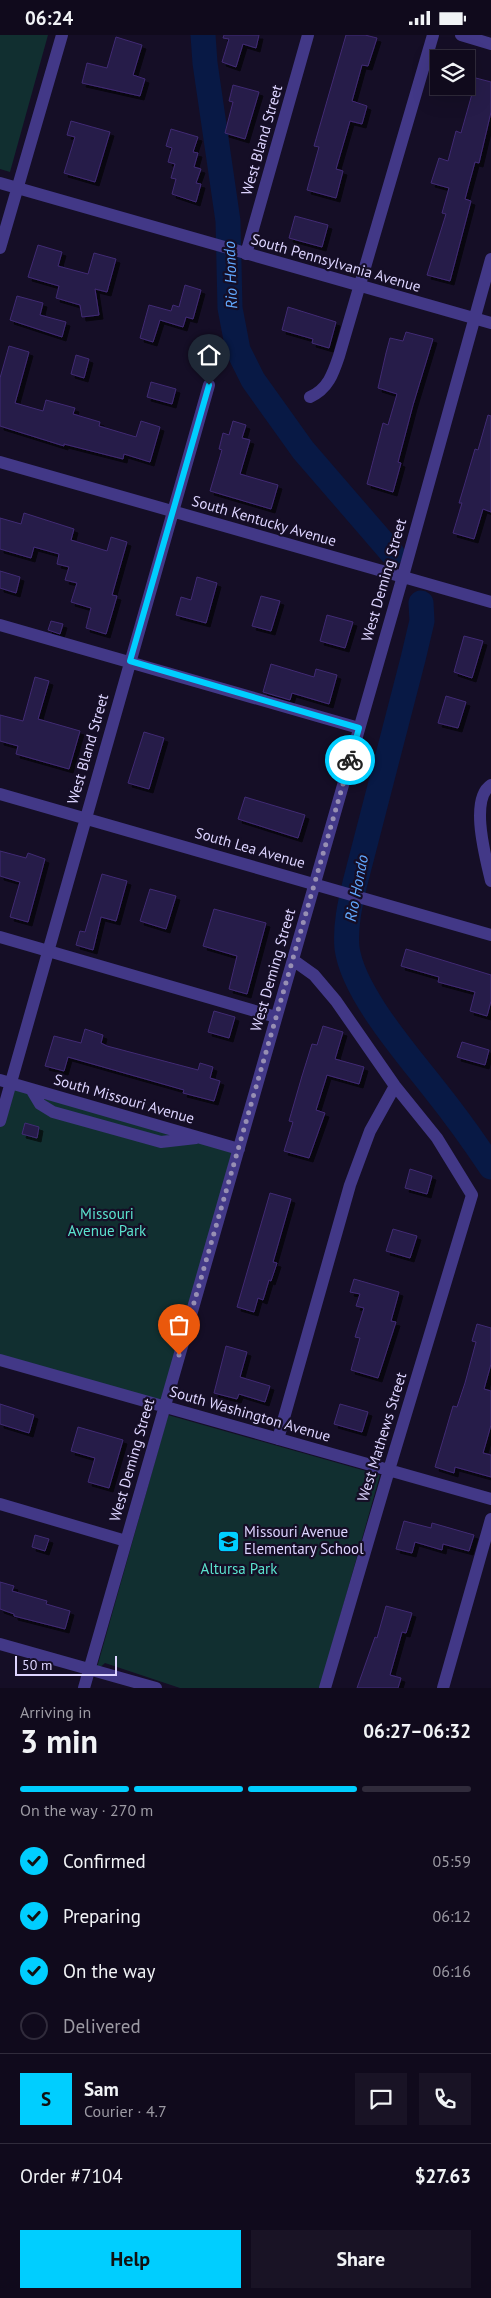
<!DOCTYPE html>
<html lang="en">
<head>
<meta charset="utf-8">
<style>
	body { margin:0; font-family:"PT Sans",sans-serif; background:#191325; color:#f1f3f6; height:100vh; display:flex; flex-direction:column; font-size:19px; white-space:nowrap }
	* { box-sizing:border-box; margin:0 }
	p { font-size:16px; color:#9c9aa3 }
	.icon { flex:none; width:28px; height:28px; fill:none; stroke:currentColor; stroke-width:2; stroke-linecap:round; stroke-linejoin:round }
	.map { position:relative; height:1653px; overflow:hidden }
	.drawer { display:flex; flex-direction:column; background:#100a1c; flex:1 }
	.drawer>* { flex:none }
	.buttons { position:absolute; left:430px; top:15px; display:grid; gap:10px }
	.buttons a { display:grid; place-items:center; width:45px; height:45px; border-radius:0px; background:#100a1c; box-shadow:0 5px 20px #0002,0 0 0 1px #302b3b; font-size:25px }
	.scale { position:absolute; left:15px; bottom:12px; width:102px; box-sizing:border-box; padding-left:5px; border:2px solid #ddd4ff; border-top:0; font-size:14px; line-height:18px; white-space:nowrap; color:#ddd4ff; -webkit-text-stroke:4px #150e26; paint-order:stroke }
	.pin { position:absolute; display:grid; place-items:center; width:42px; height:42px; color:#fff; margin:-51px -21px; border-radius:50% 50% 50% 0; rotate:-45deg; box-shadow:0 0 5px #0007 }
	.pin .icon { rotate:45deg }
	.courier { position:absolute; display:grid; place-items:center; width:50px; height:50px; margin:-25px; border:4px solid #00ceff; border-radius:50%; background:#fff; color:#222; box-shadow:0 1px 6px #0007 }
	.head em { font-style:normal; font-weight:800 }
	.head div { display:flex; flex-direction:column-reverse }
	.head { display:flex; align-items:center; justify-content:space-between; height:85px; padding:0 20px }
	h1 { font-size:32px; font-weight:800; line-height:38px }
	.bar { display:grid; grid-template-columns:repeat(4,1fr); gap:8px 5px; align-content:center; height:60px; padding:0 20px }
	.bar i { height:6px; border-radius:4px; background:#302b3b }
	.bar .selected { background:#00ceff }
	.bar p { grid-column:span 4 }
	.line { display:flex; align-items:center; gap:12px; padding:0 20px; border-top:1px solid #302b3b }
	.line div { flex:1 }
	.round { display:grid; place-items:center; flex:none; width:52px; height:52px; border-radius:0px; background:#191325 }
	ol { padding:0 20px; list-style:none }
	li { display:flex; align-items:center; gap:15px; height:55px }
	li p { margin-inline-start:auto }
	li .icon { padding:5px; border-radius:50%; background:#00ceff; color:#111; stroke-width:4 }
	li:last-child { color:#9c9aa3 }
	li i { width:28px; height:28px; border:2px solid #302b3b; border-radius:50% }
	.cta { display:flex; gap:10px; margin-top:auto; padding:10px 20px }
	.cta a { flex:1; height:58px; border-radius:0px; background:#00ceff; color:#111; font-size:20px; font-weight:800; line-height:58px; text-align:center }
	.cta a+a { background:#191325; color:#f1f3f6 }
	.status { display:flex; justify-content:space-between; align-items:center; height:35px; padding:0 25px; background:#100a1c; direction:ltr }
	.status svg { height:14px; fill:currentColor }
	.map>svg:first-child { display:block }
	.green { fill:#112f30 }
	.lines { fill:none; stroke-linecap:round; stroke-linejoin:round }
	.river { stroke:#081945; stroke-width:25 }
	.building { fill:#271a48; stroke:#402b74; filter:url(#shadow) }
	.minor { stroke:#423887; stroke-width:12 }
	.done { stroke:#978fb3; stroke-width:5; stroke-dasharray:0 9 }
	.route { stroke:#00ceff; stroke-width:6 }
	.labels { text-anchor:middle; stroke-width:4.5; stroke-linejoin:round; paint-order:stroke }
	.street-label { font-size:15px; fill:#ddd4ff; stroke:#150e26 }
	.park-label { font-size:15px; fill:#5be3ce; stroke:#150e26 }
	.poi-label { font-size:15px; fill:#ddd4ff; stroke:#150e26; text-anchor:start }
	.water-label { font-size:16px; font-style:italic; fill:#62a8ff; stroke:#150e26 }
</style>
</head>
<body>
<div class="status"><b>06:24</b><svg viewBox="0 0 49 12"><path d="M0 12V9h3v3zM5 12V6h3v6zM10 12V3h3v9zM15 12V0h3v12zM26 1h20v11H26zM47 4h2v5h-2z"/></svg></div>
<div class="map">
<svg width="491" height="1653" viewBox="0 0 491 1653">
	<defs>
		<filter id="shadow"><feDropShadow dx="4" dy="4" stdDeviation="0" flood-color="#0009"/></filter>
	</defs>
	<rect width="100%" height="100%" fill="#150e26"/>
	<path class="green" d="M0 0H48L10 137 0 134Z
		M11 1049 239 1114 164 1372 0 1325V1086Z
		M168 1380 380 1440 320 1653H180L105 1628 96 1636Z"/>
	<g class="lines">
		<path class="river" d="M203 0 205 28 228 186 230 273 238 315 253 345 303 415 392 518
			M421 568 422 586 413 624 355 848C350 869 345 891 347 913 353 958 407 1019 435 1055 455 1080 473 1105 491 1132"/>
	</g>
	<path class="building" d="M224 0H259L256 13 243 9 236 32 222 27 229 4 223 3Z
		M346 0H365L377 3 368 31 362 30 352 66 367 71 362 89 350 86 336 134 343 136 336 163 307 155 319 112 314 111Z
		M116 2 142 10 133 40 145 44 140 61 82 48 87 28 107 33Z
		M472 42 491 47V77L479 128 475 127 465 164 471 166 450 246 427 240 446 179 442 178 449 153 431 148 439 123 448 126 456 96 461 98 472 59 468 58Z
		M233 50 259 57 245 104 225 98 233 67 229 66Z
		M71 86 110 97 95 147 64 138 75 102 67 100Z
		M171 94 198 102 193 117 198 118 194 132 201 134 196 148 201 149 196 167 172 159 176 144 171 143 175 129 168 127 172 113 166 111Z
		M295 181 328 190 322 212 289 203Z
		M38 210 62 217 58 231 88 239 94 218 116 224 107 257 95 254 99 280 82 282 80 270 56 263 59 251 28 242Z
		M185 250 201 255 193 284 186 282 183 292 160 285 153 307 140 303 149 270 171 276 173 270 179 272Z
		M17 261 43 268 40 280 66 287 62 302 10 285Z
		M288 272 336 287 329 313 312 308 313 304 282 295Z
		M406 297 433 304 413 370 398 427 401 428 393 457 367 449 383 388 388 390 397 359 378 353 386 318 390 303 403 306Z
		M9 311 29 317 15 368 43 376 46 365 75 373 73 379 100 387 99 391 136 402 141 386 160 392 150 427 124 419 123 424 64 409V411L0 391V343Z
		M76 320 89 324 84 343 71 339Z
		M151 347 176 354 172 369 147 362Z
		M488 380 491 381V477L483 474 474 504 453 498 462 468H459L465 448 475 414 478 415Z
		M233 386 246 390 242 403 250 405 240 439 278 450 271 474 210 456 222 415 219 414 223 398 229 400Z
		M24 478 74 494 71 505 107 516 111 502 127 507 112 560 117 561 106 599 86 593 91 573 71 567 77 548 65 545 69 532 57 529 59 519 34 512 31 523 0 514V483L21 489Z
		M0 536 20 542 16 558 0 553Z
		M197 542 217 548 206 588 176 580 181 562 191 565Z
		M261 561 280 566 271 596 252 591Z
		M327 580 353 587 345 613 320 606Z
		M51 586 63 589 60 599 48 595Z
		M464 601 483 606 472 643 454 637Z
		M271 629 314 642 316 634 337 640 329 669 292 658 290 665 263 657Z
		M35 642 49 646 38 684 80 696 69 734 16 719 18 711 0 706V680L23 686Z
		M446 661 466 667 458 693 438 688Z
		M144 697 164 703 149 754 128 748Z
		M245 762 305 780 298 803 238 784Z
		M0 816 26 823 28 818 45 824 28 887 10 882 20 847 0 841Z
		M102 839 127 846 116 886 101 882 93 915 76 910 80 896 85 897Z
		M150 854 176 861 166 894 140 886Z
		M214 874 266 888 247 959 229 954 237 921 203 911Z
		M406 914 491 940V966L487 981 470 976 475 957 438 947 439 942 401 931Z
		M214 976 235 982 229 1003 208 997Z
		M323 991 343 997 335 1024 364 1032 359 1049 327 1040 316 1075 325 1078 309 1123 284 1116 293 1087 289 1086 302 1041 312 1009 317 1010Z
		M85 994 103 1000 101 1008 107 1011 198 1035 200 1028 213 1032 210 1043 220 1046 214 1066 183 1058 184 1055 68 1022 64 1036 45 1031 54 1001 81 1008Z
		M462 1007 489 1015 485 1030 457 1022Z
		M25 1088 39 1092 37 1103 22 1099Z
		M410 1134 432 1141 427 1159 405 1153Z
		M270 1158 291 1164 273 1227 277 1228 271 1246 269 1245 263 1265 258 1263 254 1277 237 1272Z
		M393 1194 417 1201 410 1223 386 1216Z
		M354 1244 399 1257 391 1286 396 1287 378 1343 351 1335 360 1303 355 1302 364 1273 356 1271 360 1259 350 1257Z
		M477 1289 491 1293V1329L484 1354 491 1356V1390L483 1418 491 1420V1442L455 1432 454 1438 435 1432 453 1371 457 1372 465 1348 476 1307 472 1306Z
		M226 1311 247 1317 240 1342 270 1351 265 1367 239 1359 237 1364 214 1358Z
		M0 1369 34 1380 29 1398 0 1389Z
		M340 1369 368 1377 362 1397 334 1389Z
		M78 1392 123 1405 109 1453 88 1447 95 1423 71 1416Z
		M404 1486 431 1493 432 1488 474 1500 469 1516 443 1509 442 1515 415 1507 412 1518 396 1514Z
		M35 1500 49 1504 45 1516 32 1512Z
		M0 1547 14 1551 12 1556 47 1566 46 1569 70 1576 65 1594 14 1581V1579L0 1574Z
		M386 1571 412 1578 406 1598 402 1597 390 1640 401 1643 398 1653H357L375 1602 377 1603Z"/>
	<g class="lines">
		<path class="minor" d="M461 0 491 9
			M0 148 491 288
			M0 213 62 0
			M246 219 308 0
			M310 362C328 354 333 339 339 321L433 0
			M0 427 491 567
			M0 590 359 693
			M491 750C469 764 486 824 491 846
			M0 759 491 900
			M0 902 276 982
			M293 925 314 940 336 966 395 1051 437 1103 472 1160 389 1435 325 1653
			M0 1045 239 1114
			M31 1054 40 1069 53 1077 161 1107 196 1103
			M0 1086 209 350
			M0 1325 491 1464
			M278 1404 350 1150 370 1096 395 1051
			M0 1469 126 1506
			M0 1609 156 1653
			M84 1653 403 541 491 224
			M443 1653 491 1484"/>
	</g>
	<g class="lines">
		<path class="done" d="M179 1320 350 725"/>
		<path class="route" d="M209 350 130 626 359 693 350 725"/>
	</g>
	<defs>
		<symbol id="school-square" viewBox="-11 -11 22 22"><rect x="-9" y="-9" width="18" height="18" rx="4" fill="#00ceff" stroke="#150e26"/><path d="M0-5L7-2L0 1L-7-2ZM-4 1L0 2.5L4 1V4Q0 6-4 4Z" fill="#111"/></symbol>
	</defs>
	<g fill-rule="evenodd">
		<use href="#school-square" x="216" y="1494" width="25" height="25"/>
	</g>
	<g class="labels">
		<g class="street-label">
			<text transform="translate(262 105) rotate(-74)" y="5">West Bland Street</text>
			<text transform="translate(336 228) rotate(16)" y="5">South Pennsylvania Avenue</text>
			<text transform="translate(264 486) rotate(16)" y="5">South Kentucky Avenue</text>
			<text transform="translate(384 545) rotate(-74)" y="5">West Deming Street</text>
			<text transform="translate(88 714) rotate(-74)" y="5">West Bland Street</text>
			<text transform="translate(250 813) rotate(16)" y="5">South Lea Avenue</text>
			<text transform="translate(273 935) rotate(-74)" y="5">West Deming Street</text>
			<text transform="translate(124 1064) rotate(16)" y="5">South Missouri Avenue</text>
			<text transform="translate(250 1379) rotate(16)" y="5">South Washington Avenue</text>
			<text transform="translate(382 1402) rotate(-73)" y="5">West Mathews Street</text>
			<text transform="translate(132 1425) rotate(-74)" y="5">West Deming Street</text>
		</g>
		<g class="park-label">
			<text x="107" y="1184">Missouri<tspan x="107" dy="17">Avenue Park</tspan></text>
			<text x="239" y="1539">Altursa Park</text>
		</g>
		<g class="poi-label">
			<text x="244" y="1502">Missouri Avenue<tspan x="244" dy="17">Elementary School</tspan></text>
		</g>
		<g class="water-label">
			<text transform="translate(230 240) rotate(-92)" y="6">Rio Hondo</text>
			<text transform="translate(356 853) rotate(-79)" y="6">Rio Hondo</text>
		</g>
	</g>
</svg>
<div class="buttons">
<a><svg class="icon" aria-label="layers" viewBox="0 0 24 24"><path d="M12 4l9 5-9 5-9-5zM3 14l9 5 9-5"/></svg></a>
</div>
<div class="scale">50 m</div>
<div class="pin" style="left:179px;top:1320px;background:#ea580c"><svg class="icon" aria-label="bag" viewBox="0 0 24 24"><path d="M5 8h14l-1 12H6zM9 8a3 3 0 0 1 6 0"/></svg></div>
<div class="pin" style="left:209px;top:350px;background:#1f2937"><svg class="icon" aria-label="home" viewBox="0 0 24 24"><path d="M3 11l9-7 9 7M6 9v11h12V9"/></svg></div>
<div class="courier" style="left:350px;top:725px"><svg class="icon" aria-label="bike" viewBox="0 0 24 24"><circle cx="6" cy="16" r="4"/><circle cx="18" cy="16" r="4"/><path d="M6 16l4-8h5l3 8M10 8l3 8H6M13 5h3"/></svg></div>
</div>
<section class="drawer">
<div class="head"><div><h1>3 min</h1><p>Arriving in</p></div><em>06:27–06:32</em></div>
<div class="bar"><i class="selected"></i><i class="selected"></i><i class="selected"></i><i></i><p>On the way · 270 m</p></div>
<ol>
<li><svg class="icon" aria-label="check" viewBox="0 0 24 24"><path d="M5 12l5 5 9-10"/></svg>Confirmed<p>05:59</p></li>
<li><svg class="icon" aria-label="check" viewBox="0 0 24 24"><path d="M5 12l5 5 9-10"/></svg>Preparing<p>06:12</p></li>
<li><svg class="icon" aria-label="check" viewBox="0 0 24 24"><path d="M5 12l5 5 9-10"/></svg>On the way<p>06:16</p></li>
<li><i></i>Delivered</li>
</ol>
<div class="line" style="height:90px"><b class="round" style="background:#00ceff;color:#111">S</b><div><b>Sam</b><p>Courier · 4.7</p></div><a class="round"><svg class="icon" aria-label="chat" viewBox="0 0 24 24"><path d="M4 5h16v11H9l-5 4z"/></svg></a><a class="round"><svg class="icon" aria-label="phone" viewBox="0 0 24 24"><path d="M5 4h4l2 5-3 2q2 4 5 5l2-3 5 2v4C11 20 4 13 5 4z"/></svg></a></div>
<div class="line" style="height:65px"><div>Order #7104</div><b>$27.63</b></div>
<div class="cta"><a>Help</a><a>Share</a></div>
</section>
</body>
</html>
